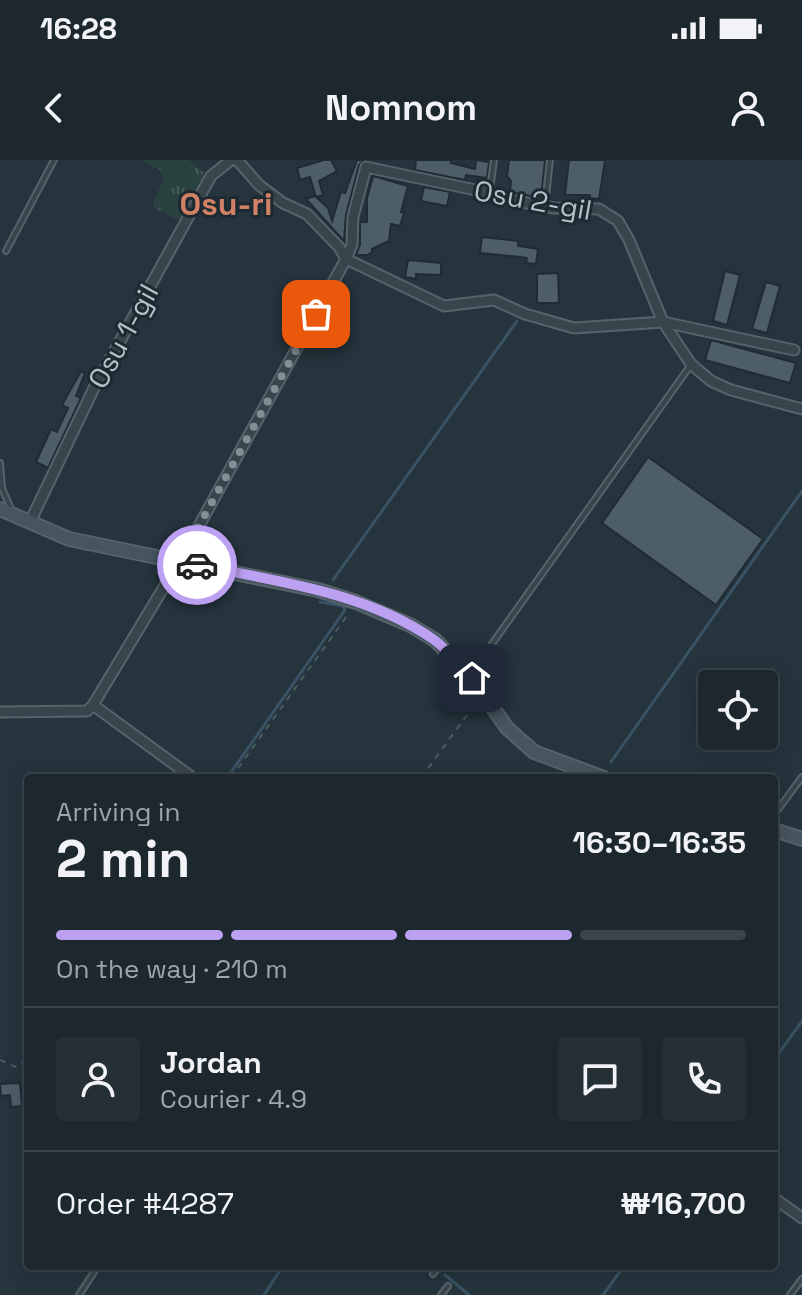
<!DOCTYPE html>
<html lang="en">
<head>
<meta charset="utf-8">
<style>
	body { margin:0; font-family:"Space Grotesk",sans-serif; background:#252f36; color:#f1f3f6; height:100vh; display:flex; flex-direction:column; font-size:30px; white-space:nowrap }
	* { box-sizing:border-box; margin:0 }
	p { font-size:26px; color:#a0a5aa }
	.icon { flex:none; width:44px; height:44px; fill:none; stroke:currentColor; stroke-width:2; stroke-linecap:round; stroke-linejoin:round }
	.map { position:relative; flex:1; overflow:hidden }
	.side { position:absolute; left:24px; top:614px; width:754px; height:496px; display:flex; flex-direction:column; background:#1c272e; border-radius:8px; box-shadow:0 4px 20px #0003,0 0 0 2px #3a444a }
	.side>* { flex:none }
	.fabs { position:absolute; left:698px; top:510px; display:grid; gap:16px }
	.fabs a { display:grid; place-items:center; width:80px; height:80px; border-radius:8px; background:#1c272e; box-shadow:0 4px 20px #0003,0 0 0 2px #3a444a; font-size:40px }
	.pin { position:absolute; display:grid; place-items:center; width:68px; height:68px; color:#fff; margin:-34px; border-radius:16px; box-shadow:0 4px 12px #0006 }
	.courier { position:absolute; display:grid; place-items:center; width:80px; height:80px; margin:-40px; border:6px solid #bca0f2; border-radius:50%; background:#fff; color:#222; box-shadow:0 2px 10px #0007 }
	.headline em { font-style:normal; font-weight:800 }
	.headline div { display:flex; flex-direction:column-reverse }
	.headline { display:flex; align-items:center; justify-content:space-between; height:136px; padding:0 32px }
	h1 { font-size:52px; font-weight:800; line-height:60px }
	.bar { display:grid; grid-template-columns:repeat(4,1fr); gap:12px 8px; align-content:center; height:96px; padding:0 32px }
	.bar i { height:10px; border-radius:6px; background:#3a444a }
	.bar .current { background:#bca0f2 }
	.bar p { grid-column:span 4 }
	.line { display:flex; align-items:center; gap:20px; padding:0 32px; border-top:2px solid #3a444a }
	.line div { flex:1 }
	.round { display:grid; place-items:center; flex:none; width:84px; height:84px; border-radius:8px; background:#252f36 }
	.status { display:flex; justify-content:space-between; align-items:center; height:56px; padding:0 40px; background:#1c272e; direction:ltr }
	.status svg { height:22px; fill:currentColor }
	header { display:flex; justify-content:space-between; align-items:center; height:104px; padding:0 32px; background:#1c272e; font-size:36px; font-weight:800 }
	.map>svg:first-child { display:block }
	.grass { fill:url(#grass-tufts) }
	.lines { fill:none; stroke-linecap:round; stroke-linejoin:round }
	.stream { stroke:#395364; stroke-width:3 }
	.building { fill:#4e5e68; stroke:#202c34; stroke-width:2 }
	.service-casing { stroke:#57636b; stroke-width:8 }
	.minor-casing { stroke:#57636b; stroke-width:13 }
	.secondary-casing { stroke:#57636b; stroke-width:16 }
	.path { stroke:#495e5d; stroke-width:2; stroke-dasharray:6 6; stroke-linecap:butt }
	.service { stroke:#39454d; stroke-width:4 }
	.minor { stroke:#39454d; stroke-width:9 }
	.secondary { stroke:#475560; stroke-width:12 }
	.done { stroke:#838f97; stroke-width:8; stroke-dasharray:0 14.4 }
	.route { stroke:#bca0f2; stroke-width:10 }
	.labels { text-anchor:middle; stroke-width:6; stroke-linejoin:round; paint-order:stroke }
	.street-label { font-size:28px; fill:#b5c0c8; stroke:#1e2a32 }
	.quarter-label { font-size:32px; font-weight:bold; fill:#d28166; stroke:#1e2a32 }
</style>
</head>
<body>
<div class="status"><b>16:28</b><svg viewBox="0 0 49 12"><path d="M0 12V9h3v3zM5 12V6h3v6zM10 12V3h3v9zM15 12V0h3v12zM26 1h20v11H26zM47 4h2v5h-2z"/></svg></div>
<header><svg class="icon" aria-label="back" viewBox="0 0 24 24"><path d="M15 5l-7 7 7 7"/></svg>Nomnom<svg class="icon" aria-label="person" viewBox="0 0 24 24"><circle cx="12" cy="8" r="4"/><path d="M4 21q1-7 8-7t8 7"/></svg></header>
<div class="map">
<svg width="802" height="1135" viewBox="0 0 802 1135">
	<defs>
		<pattern id="grass-tufts" width="24" height="20" patternUnits="userSpaceOnUse" patternTransform="scale(2)"><rect width="24" height="20" fill="#2a423f"/><path d="M3 7l-1-3M5 7V3M7 7l1-3M15 17l-1-3M17 17v-4M19 17l1-3" fill="none" stroke="#475c59"/></pattern>
	</defs>
	<rect width="100%" height="100%" fill="#25343d"/>
	<path class="grass" d="M142 0H189L203 12 204 17 181 58 177 60 155 48 153 44 164 18 160 10Z"/>
	<g class="lines">
		<path class="stream" d="M333 420 517 161
			M611 602 802 331
			M227 618 345 450 343 446 320 442
			M774 900 802 861
			M22 902 28 893
			M445 1115 469 1135
			M264 1135 283 1106
			M603 1135 624 1106"/>
	</g>
	<path class="building" d="M324 0H331L337 11 319 21 323 35 316 37 310 17 300 20 297 8Z
		M357 0H364L359 5 346 55 344 81 306 39 315 36 328 48 332 61 341 32 345 33Z
		M416 0H451V3L475 9 476 0 489 2 487 18 466 15 465 20 415 10Z
		M509 0H545L541 38 510 32 511 21 507 16Z
		M569 0H605L599 39 590 38V35H565Z
		M373 16 408 26 401 52 404 53 400 66 391 64 389 81 372 89V92L367 95H356L360 85V62H367V38Z
		M424 27 450 32 447 46 421 41Z
		M482 77 518 81V86L538 89 536 104 526 103 527 98 520 97 480 93Z
		M408 100 441 103V115L416 114V119L405 117Z
		M725 111 740 115 727 165 713 161Z
		M558 113 559 143H537V114Z
		M766 122 780 126 767 173 752 169Z
		M711 180 796 203 790 223 705 200Z
		M81 211 85 213 76 236 81 238 48 308 36 302 51 269 57 272 68 248 62 245Z
		M648 297 763 379 716 445 602 363Z
		M20 923 22 946 11 947 10 935 1 936 0 924Z"/>
	<g class="lines">
		<defs>
			<path id="service" d="M490 30 494 0
				M545 45 550 0
				M6 91 54 0
				M0 303 2 328 11 349
				M472 512 690 206
				M774 655 802 617
				M433 1114 439 1106
				M79 1135 98 1106
				M441 1135 448 1126
				M790 1135 802 1119"/>
			<path id="minor" d="M237 0 259 25 283 43 307 54 339 87 346 99 444 146 494 140 525 154 574 168 663 162 794 190
				M30 362 94 228 211 16 231 0
				M93 545 193 618
				M0 552 87 551 93 545 179 402 346 99 352 85 353 57 366 7 490 33 510 40 554 48 599 49 618 61 629 80 663 162 691 204 711 221 731 230 802 249
				M774 1038 802 1058"/>
			<path id="secondary" d="M0 349 69 379 318 430 356 442 410 465 435 480 472 518 507 568 534 592 604 618
				M774 670 802 679"/>
		</defs>
		<use href="#service" class="service-casing"/>
		<use href="#minor" class="minor-casing"/>
		<use href="#secondary" class="secondary-casing"/>
		<path class="path" d="M231 618 349 453
			M421 618 475 544
			M0 900 25 911 28 915"/>
		<use href="#service" class="service"/>
		<use href="#minor" class="minor"/>
		<use href="#secondary" class="secondary"/>
	</g>
	<g class="lines">
		<path class="done" d="M197 405 179 402 316 154"/>
		<path class="route" d="M197 405C276 421 365 432 433 479 447 489 460 505 472 518"/>
	</g>
	<g class="labels">
		<g class="street-label">
			<text transform="translate(533 40) rotate(10)" y="10">Osu 2-gil</text>
			<text transform="translate(123 176) rotate(-61)" y="10">Osu 1-gil</text>
		</g>
		<g class="quarter-label">
			<text x="226" y="55">Osu-ri</text>
		</g>
	</g>
</svg>
<div class="fabs">
<a><svg class="icon" aria-label="locate" viewBox="0 0 24 24"><circle cx="12" cy="12" r="6"/><path d="M12 2v4M12 18v4M2 12h4M18 12h4"/></svg></a>
</div>
<div class="pin" style="left:316px;top:154px;background:#ea580c"><svg class="icon" aria-label="bag" viewBox="0 0 24 24"><path d="M5 8h14l-1 12H6zM9 8a3 3 0 0 1 6 0"/></svg></div>
<div class="pin" style="left:472px;top:518px;background:#1f2937"><svg class="icon" aria-label="home" viewBox="0 0 24 24"><path d="M3 11l9-7 9 7M6 9v11h12V9"/></svg></div>
<div class="courier" style="left:197px;top:405px"><svg class="icon" aria-label="car" viewBox="0 0 24 24"><path d="M5 17H2v-5l4-1 3-4h7l3 4 3 1v5h-3M9 17h6M6 11h13"/><circle cx="7" cy="17" r="2"/><circle cx="17" cy="17" r="2"/></svg></div>
<section class="side">
<div class="headline"><div><h1>2 min</h1><p>Arriving in</p></div><em>16:30–16:35</em></div>
<div class="bar"><i class="current"></i><i class="current"></i><i class="current"></i><i></i><p>On the way · 210 m</p></div>
<div class="line" style="height:144px"><a class="round"><svg class="icon" aria-label="person" viewBox="0 0 24 24"><circle cx="12" cy="8" r="4"/><path d="M4 21q1-7 8-7t8 7"/></svg></a><div><b>Jordan</b><p>Courier · 4.9</p></div><a class="round"><svg class="icon" aria-label="chat" viewBox="0 0 24 24"><path d="M4 5h16v11H9l-5 4z"/></svg></a><a class="round"><svg class="icon" aria-label="phone" viewBox="0 0 24 24"><path d="M5 4h4l2 5-3 2q2 4 5 5l2-3 5 2v4C11 20 4 13 5 4z"/></svg></a></div>
<div class="line" style="height:104px"><div>Order #4287</div><b>₩16,700</b></div>
</section>
</div>
</body>
</html>
